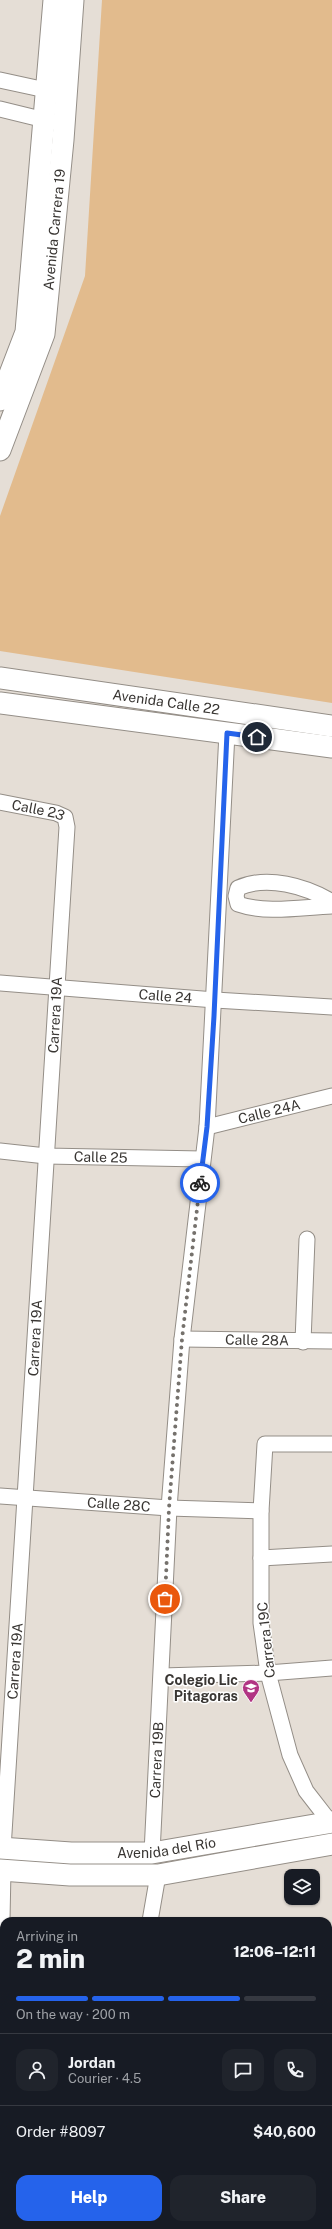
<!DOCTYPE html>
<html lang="en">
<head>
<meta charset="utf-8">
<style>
	body { margin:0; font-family:"Public Sans",sans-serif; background:#20242c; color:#f1f3f6; height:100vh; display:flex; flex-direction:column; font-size:15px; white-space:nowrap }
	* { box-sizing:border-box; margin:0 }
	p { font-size:13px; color:#9ea1a6 }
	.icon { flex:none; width:22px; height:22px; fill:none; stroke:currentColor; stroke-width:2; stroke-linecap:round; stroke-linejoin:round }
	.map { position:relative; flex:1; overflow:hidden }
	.details { position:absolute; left:0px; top:1917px; width:332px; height:312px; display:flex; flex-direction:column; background:#171b24; border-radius:12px 12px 0 0; box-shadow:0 1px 3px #0004 }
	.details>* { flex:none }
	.controls { position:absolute; left:284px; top:1869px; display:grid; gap:8px }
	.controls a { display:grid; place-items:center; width:36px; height:36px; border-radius:8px; background:#171b24; box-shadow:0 1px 3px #0004; font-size:20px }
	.pin { position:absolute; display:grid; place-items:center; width:34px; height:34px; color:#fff; margin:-17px; border:2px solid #fff; border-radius:50%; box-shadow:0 1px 4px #0007 }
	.courier { position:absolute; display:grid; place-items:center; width:40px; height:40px; margin:-20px; border:3px solid #2563eb; border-radius:50%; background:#fff; color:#222; box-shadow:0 1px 5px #0007 }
	.summary em { font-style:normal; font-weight:800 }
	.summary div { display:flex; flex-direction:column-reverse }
	.summary { display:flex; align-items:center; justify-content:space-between; height:68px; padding:0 16px }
	h1 { font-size:26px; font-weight:800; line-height:30px }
	.bar { display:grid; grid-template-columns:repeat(4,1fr); gap:6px 4px; align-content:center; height:48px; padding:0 16px }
	.bar i { height:5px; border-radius:3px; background:#363941 }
	.bar .active { background:#2563eb }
	.bar p { grid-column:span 4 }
	.line { display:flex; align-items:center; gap:10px; padding:0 16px; border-top:1px solid #363941 }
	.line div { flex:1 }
	.round { display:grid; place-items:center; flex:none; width:42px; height:42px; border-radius:12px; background:#20242c }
	.cta { display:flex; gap:8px; margin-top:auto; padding:8px 16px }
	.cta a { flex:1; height:46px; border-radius:12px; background:#2563eb; color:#fff; font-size:16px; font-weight:800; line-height:46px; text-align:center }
	.cta a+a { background:#20242c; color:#f1f3f6 }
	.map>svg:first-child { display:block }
	.green { fill:#e2bb8d }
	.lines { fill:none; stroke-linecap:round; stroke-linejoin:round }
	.river { stroke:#3e99b5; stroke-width:29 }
	.street-casing { stroke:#948e87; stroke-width:17 }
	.secondary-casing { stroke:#948e87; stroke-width:23 }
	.street { stroke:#fff; stroke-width:15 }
	.secondary { stroke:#fff; stroke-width:21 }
	.done { stroke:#75716c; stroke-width:4; stroke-dasharray:0 7.2 }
	.route { stroke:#2563eb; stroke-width:5 }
	.labels { text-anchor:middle; stroke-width:3; stroke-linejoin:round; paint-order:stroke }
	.street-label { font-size:14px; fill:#393633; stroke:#fff }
	.poi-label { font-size:14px; font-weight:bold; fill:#393633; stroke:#fff; text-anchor:end }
</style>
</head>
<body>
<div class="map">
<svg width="332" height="2229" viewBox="0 0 332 2229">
	<rect width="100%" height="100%" fill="#e5ded6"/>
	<path class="green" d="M102 0H332V703L0 651V516L85 276Z"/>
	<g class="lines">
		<path class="river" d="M0 2086 4 2088
			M328 2108 332 2107"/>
		<defs>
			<g id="street">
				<path d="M0 80 55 92"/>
				<path d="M0 109 53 122"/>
				<path id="s1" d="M0 802 56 813 65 817 67 827 3 1849"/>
				<path d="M332 902C306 886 267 875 238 888L236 896 238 904C266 914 303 907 332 906"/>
				<path id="s2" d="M0 983 215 1000 332 1007"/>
				<path id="s3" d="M207 1127 332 1096"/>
				<path id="s4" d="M0 1151 46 1156 202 1159"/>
				<path id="s5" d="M182 1339 332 1341"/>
				<path d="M303 1342 307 1239"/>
				<path id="s6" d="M0 1496 169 1508 261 1511"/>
				<path d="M261 1558 332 1554"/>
				<path d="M162 1676 268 1673 332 1668"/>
				<path d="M330 1822 306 1791 290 1755 268 1673 261 1623V1511L265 1444H332"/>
				<path id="s7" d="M152 1853 169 1508 182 1339 207 1127 227 733"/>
				<path d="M3 1870 1 1969 4 1970"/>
				<path d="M150 1921 158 1875"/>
				<path d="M328 1986 332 1978"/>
				<path d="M328 2043 332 2042"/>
			</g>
			<g id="secondary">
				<path d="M0 400 26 332 54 0"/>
				<path id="s8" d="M0 450 44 334 63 140 73 0"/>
				<path id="s9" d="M0 678 332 726"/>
				<path d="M0 703 332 747"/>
				<path id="s10" d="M0 1848 71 1853H152L332 1822"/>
				<path d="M0 1870 70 1875H158L332 1844"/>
			</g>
		</defs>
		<use href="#street" class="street-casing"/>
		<use href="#secondary" class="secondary-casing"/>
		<use href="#street" class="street"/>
		<use href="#secondary" class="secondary"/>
	</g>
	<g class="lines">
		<path class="done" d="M165 1599 169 1508 182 1339 200 1183"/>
		<path class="route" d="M200 1183 207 1127 214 1016 227 733 257 737"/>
	</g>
	<defs>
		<symbol id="school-pin" viewBox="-11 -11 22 30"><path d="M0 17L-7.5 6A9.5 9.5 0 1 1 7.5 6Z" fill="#b13483" stroke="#fff"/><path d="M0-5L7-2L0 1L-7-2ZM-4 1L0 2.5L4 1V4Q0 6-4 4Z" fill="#fff"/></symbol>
	</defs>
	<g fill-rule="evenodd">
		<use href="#school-pin" x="241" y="1678" width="20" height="27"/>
	</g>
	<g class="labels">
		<g class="street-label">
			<text dy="5" stroke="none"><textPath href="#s8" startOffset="229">Avenida Carrera 19</textPath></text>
			<text dy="5" stroke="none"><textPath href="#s9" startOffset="168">Avenida Calle 22</textPath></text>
			<text dy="5" stroke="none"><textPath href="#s1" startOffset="39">Calle 23</textPath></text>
			<text dy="5" stroke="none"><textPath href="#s2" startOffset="166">Calle 24</textPath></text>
			<text transform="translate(55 1015) rotate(-87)" y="5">Carrera 19A</text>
			<text dy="5" stroke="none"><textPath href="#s3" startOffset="64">Calle 24A</textPath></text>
			<text dy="5" stroke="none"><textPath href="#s4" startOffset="101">Calle 25</textPath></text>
			<text transform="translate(35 1338) rotate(-87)" y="5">Carrera 19A</text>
			<text dy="5" stroke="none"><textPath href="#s5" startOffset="75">Calle 28A</textPath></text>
			<text dy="5" stroke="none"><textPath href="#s6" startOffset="119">Calle 28C</textPath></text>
			<text transform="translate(266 1640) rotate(-96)" y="5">Carrera 19C</text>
			<text transform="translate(15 1661) rotate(-86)" y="5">Carrera 19A</text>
			<text dy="5" stroke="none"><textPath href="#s7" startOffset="93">Carrera 19B</textPath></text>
			<text dy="5" stroke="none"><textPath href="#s10" startOffset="167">Avenida del Río</textPath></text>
		</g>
		<g class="poi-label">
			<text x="238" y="1685">Colegio Lic<tspan x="238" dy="16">Pitagoras</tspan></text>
		</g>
	</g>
</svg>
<div class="controls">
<a><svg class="icon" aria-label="layers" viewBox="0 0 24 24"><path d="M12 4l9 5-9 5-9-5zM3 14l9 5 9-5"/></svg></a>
</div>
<div class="pin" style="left:165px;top:1599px;background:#ea580c"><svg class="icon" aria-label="bag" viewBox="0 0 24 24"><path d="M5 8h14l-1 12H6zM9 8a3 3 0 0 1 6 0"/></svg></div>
<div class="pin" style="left:257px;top:737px;background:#1f2937"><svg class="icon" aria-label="home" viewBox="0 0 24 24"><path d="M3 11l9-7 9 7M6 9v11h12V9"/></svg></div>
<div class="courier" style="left:200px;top:1183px"><svg class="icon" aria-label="bike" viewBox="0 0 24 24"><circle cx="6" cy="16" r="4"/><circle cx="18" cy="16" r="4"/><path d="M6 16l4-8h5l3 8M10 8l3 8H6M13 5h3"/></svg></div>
<section class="details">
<div class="summary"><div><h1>2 min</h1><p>Arriving in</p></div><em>12:06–12:11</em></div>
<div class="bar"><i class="active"></i><i class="active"></i><i class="active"></i><i></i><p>On the way · 200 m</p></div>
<div class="line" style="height:72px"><a class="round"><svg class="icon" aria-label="person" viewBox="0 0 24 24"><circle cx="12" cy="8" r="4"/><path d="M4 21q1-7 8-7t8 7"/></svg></a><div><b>Jordan</b><p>Courier · 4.5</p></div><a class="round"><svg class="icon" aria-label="chat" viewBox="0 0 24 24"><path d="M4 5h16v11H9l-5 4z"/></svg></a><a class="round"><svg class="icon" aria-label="phone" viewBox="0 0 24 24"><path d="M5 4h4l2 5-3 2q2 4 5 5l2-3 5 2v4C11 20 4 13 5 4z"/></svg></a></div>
<div class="line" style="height:52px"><div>Order #8097</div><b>$40,600</b></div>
<div class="cta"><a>Help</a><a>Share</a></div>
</section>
</div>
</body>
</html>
